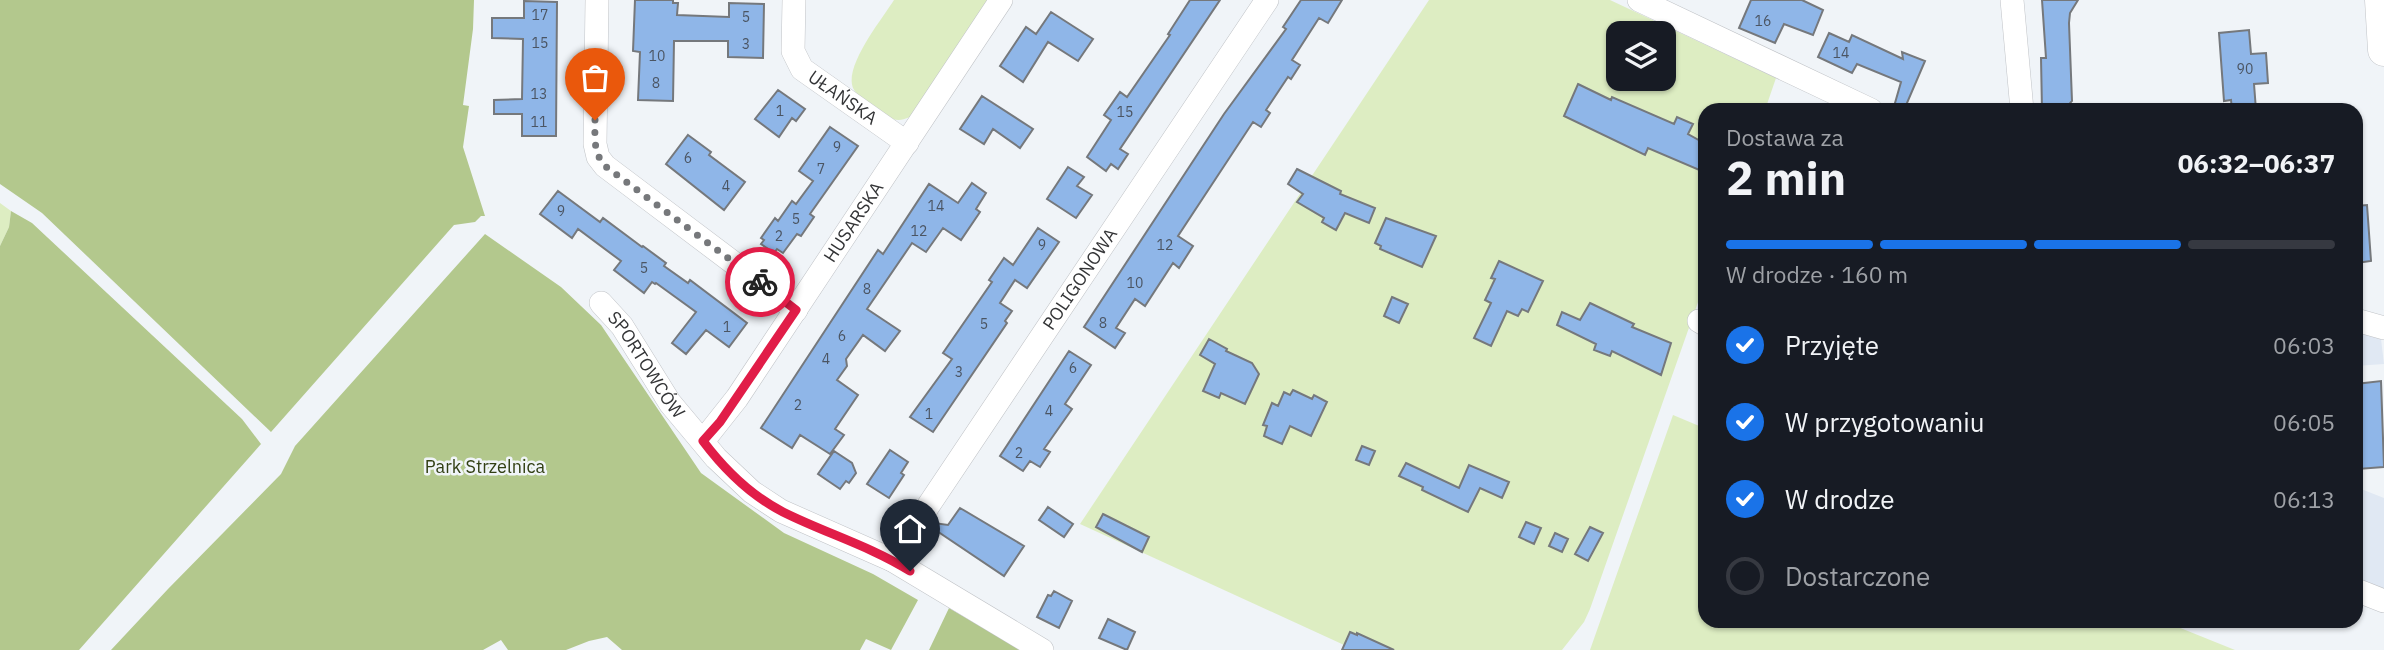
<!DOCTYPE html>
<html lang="pl">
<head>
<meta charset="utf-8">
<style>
	body { margin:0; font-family:"IBM Plex Sans",sans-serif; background:#20242c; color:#f1f3f6; height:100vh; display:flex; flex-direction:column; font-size:26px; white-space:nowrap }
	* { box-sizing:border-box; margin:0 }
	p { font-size:23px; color:#9ea1a6 }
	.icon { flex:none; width:38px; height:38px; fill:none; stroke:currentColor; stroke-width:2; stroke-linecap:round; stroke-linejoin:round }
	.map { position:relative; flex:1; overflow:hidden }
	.drawer { position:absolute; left:1698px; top:103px; width:665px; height:525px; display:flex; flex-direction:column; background:#171b24; border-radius:21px; box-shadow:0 2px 5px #0004 }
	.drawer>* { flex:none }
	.controls { position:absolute; left:1606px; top:21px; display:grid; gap:14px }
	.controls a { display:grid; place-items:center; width:70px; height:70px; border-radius:14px; background:#171b24; box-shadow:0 2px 5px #0004; font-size:35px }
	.pin { position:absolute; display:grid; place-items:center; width:60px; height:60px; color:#fff; margin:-72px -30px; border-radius:50% 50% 50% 0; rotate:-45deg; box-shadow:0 0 7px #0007 }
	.pin .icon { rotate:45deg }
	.courier { position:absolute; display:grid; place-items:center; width:70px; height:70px; margin:-35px; border:5px solid #e11d48; border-radius:50%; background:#fff; color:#222; box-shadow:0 2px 9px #0007 }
	.headline em { font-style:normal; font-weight:800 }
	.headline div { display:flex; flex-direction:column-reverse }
	.headline { display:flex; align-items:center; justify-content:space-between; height:119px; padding:0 28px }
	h1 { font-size:46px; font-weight:800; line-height:52px }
	.bar { display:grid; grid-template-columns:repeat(4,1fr); gap:10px 7px; align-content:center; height:84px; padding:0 28px }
	.bar i { height:9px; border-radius:5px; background:#363941 }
	.bar .active { background:#1a73e8 }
	.bar p { grid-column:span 4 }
	ol { padding:0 28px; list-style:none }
	li { display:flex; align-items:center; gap:21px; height:77px }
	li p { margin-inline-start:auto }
	li .icon { padding:7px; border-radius:50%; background:#1a73e8; color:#fff; stroke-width:4 }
	li:last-child { color:#9ea1a6 }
	li i { width:38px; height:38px; border:4px solid #363941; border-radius:50% }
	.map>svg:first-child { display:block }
	.built { fill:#e0e8f3 }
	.green { fill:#ddedc2; fill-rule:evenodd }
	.forest { fill:#b3c88d }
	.building { fill:#8fb6e8; stroke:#75787c; stroke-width:2 }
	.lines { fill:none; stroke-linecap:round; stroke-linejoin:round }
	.street-casing { stroke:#c0c3c7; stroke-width:24 }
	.secondary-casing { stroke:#c0c3c7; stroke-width:33 }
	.street { stroke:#fff; stroke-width:23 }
	.secondary { stroke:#fff; stroke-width:32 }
	.done { stroke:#76787b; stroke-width:7; stroke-dasharray:0 12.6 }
	.route { stroke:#e11d48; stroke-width:9 }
	.labels { text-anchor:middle; stroke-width:5; stroke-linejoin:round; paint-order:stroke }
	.number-label { font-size:14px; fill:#4b5563 }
	.street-label { font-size:18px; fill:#343537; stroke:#f0f4f8 }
	.park-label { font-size:18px; fill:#313f13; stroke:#f0f4f8 }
</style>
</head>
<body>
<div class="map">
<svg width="2384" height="650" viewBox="0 0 2384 650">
	<rect width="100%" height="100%" fill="#f0f4f8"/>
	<path class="built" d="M2356 332 2381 339 2384 364 2356 366Z
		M2356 487 2384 498V589L2356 577Z"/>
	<path class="green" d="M894 0H991L912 116C895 124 892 119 878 109 870 103 857 97 853 88 844 66 882 19 894 0Z
		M1429 0H1610L1776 78 1765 110H1704V285L1590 609 1584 622 1562 650H1355L1080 524ZM1619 33H1664V79H1619Z
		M0 203 11 211 9 227 0 246Z
		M1673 415 1704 428V621H2163L2235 650H1590Z"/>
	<path class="forest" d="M0 0H474L473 29 463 105 469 106 463 147 485 216H481L475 222 454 225 271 432 42 213 0 184Z
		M11 211 32 223 242 419 261 444 79 650H0V246L9 227Z
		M485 234 561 287 601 325 701 473 784 533 873 574 918 600 891 650 866 639 860 650H622L607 637 589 641 566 650H508L501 640 483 650H111L168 589 281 474 295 446Z
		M949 608 1021 650H929Z"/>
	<path class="building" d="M635 0H673V3H678L677 15 729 17V3L764 4 763 58 728 57V41H674L673 101 638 100 640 52 633 51Z
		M1190 0H1220L1120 149 1128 154 1118 169 1111 164 1106 171 1087 157 1111 120 1104 115 1120 92 1127 97 1170 35 1168 34Z
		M1301 0H1342L1328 23 1319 18 1292 60 1300 65 1291 79 1288 77 1266 110 1270 113 1261 127 1253 122 1178 236 1193 246 1179 268 1173 263 1145 306 1135 299 1116 328 1125 333 1115 348 1084 327 1224 114 1286 29 1283 27Z
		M1751 0H1802L1823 10 1813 35 1784 24 1775 43 1739 28Z
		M2042 0H2078L2070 13 2069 23 2072 101 2064 110H2042L2041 58H2046Z
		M524 1 557 2 556 136H522V114H494V100L522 99 523 39 492 38V18H524Z
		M1051 12 1093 39 1078 61 1048 42 1023 82 1000 66 1026 27 1036 34Z
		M2249 30 2251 54 2266 53 2268 83 2254 84 2256 110H2232L2231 100 2224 101 2219 33Z
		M1829 33 1849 42 1852 35 1903 59 1902 52 1925 61 1904 110H1893L1901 82 1857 64 1852 73 1818 57Z
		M1578 84 1611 100 1612 97 1674 124 1677 117 1693 124 1688 134 1704 143V172L1648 148 1645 155 1564 116Z
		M778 90 805 109 796 121 792 118 779 137 755 119Z
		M982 96 1033 129 1020 148 993 129 984 144 960 129Z
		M830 127 858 146 810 214 814 217 801 236 797 234 783 253 777 249 774 253 761 244 764 240 761 238 775 218 778 221 792 201 796 204 813 181 799 171Z
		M688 135 711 152 709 155 745 182 724 210 666 164Z
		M1068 167 1084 177 1077 186 1092 195 1076 218 1047 199Z
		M1297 169 1341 191 1340 194 1375 208 1369 223 1345 213 1336 230 1322 222 1324 218 1297 202 1303 194 1288 184Z
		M972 183 986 193 976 209 980 212 961 240 943 228 926 252 912 243 867 309 900 331 885 351 863 335 846 359 847 366 837 380 858 395 835 429 844 435 830 454 800 435 792 448 761 428 878 250 883 254 929 184 958 203Z
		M558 191 600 222 603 218 642 247 643 246 666 263 664 266 688 283 690 280 747 323 729 347 706 330 686 354 672 343 696 312 656 283 655 284 652 282 644 293 614 270 621 261 578 229 572 238 540 214Z
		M2367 205 2371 261 2356 263V206Z
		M1386 218 1436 236 1422 267 1380 249 1381 246 1375 243Z
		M1038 228 1059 242 1027 288 1015 280 1000 303 1012 311 1005 321 1007 323 933 432 910 417 952 359 943 353 992 282 989 280 1004 258 1013 265Z
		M1499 261 1543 281 1528 312 1522 309 1518 316 1507 311 1491 346 1474 338 1491 303 1485 300 1495 279 1491 278Z
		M1392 297 1408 304 1399 323 1384 316Z
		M1590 303 1634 324 1632 327 1671 343 1661 375 1612 351 1610 356 1594 350 1596 344 1557 325 1562 312 1580 320Z
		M1209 339 1227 349 1226 351 1252 363 1259 374 1245 404 1221 393 1219 398 1203 391 1215 364 1200 355Z
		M1069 351 1091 365 1065 404 1072 409 1044 449 1050 452 1040 467 1030 461 1023 471 1000 456Z
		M2381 381 2384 467 2358 469 2356 384Z
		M1293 390 1312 399 1314 395 1327 402 1311 436 1290 426 1282 444 1264 436 1267 426 1263 425 1272 403 1278 406 1284 392 1290 395Z
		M1362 446 1375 451 1369 465 1356 460Z
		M890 450 908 462 901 473 904 475 889 498 867 484Z
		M834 451 852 463 856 473 849 483 846 481 840 489 818 474Z
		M1406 463 1459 488 1469 465 1509 482 1502 498 1480 488 1468 512 1422 490 1423 487 1399 476Z
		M1048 507 1073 524 1064 537 1039 520Z
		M960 508 1024 546 1004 576 931 527 934 523 948 525Z
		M1103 514 1149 537 1142 552 1096 527Z
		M1526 522 1541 528 1534 544 1519 537Z
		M1590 527 1603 533 1588 561 1575 554Z
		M1555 533 1568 539 1562 552 1549 546Z
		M1054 591 1072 601 1059 628 1037 617 1048 595 1051 596Z
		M1108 619 1135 632 1127 650 1099 638Z
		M1350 632 1357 635V633L1394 650H1342Z"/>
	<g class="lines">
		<defs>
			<g id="street">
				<path d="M597 0 595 144 598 157 605 166 796 310"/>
				<path id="s1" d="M794 0 793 51 802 69 907 143"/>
				<path d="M1639 0 1871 110"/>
				<path d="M2012 0 2022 110"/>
				<path id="s2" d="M601 303 622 326 670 403 716 458 752 492 781 511 892 560 1042 650"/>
				<path d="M2356 320 2384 328"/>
				<path d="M1699 321 1704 324"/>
				<path id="s3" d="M703 441 737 398 1001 0"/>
				<path id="s4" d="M892 560 1267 0"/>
				<path d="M2356 590 2384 601"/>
			</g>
			<path id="secondary" d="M2381 0 2384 50"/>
		</defs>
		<use href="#street" class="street-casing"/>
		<use href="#secondary" class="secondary-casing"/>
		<use href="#street" class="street"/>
		<use href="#secondary" class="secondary"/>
	</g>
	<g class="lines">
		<path class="done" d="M595 120C595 138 593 152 605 166L760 282"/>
		<path class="route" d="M760 282 796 310 720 422 703 441C724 469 752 496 783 512 825 533 870 546 910 571"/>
	</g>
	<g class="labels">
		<g class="number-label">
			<text x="540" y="20">17</text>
			<text x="746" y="22">5</text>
			<text x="1763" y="26">16</text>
			<text x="540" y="48">15</text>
			<text x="746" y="49">3</text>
			<text x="1841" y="58">14</text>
			<text x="657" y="61">10</text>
			<text x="2245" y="74">90</text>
			<text x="656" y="88">8</text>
			<text x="539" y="99">13</text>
			<text x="780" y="116">1</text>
			<text x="1125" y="117">15</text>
			<text x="539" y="127">11</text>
			<text x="837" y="152">9</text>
			<text x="688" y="163">6</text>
			<text x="821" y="174">7</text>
			<text x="726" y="191">4</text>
			<text x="936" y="211">14</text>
			<text x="561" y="216">9</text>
			<text x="796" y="224">5</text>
			<text x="919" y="236">12</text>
			<text x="779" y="241">2</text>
			<text x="1042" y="250">9</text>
			<text x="1165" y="250">12</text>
			<text x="644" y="273">5</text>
			<text x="1135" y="288">10</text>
			<text x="867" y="294">8</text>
			<text x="1103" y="328">8</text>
			<text x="984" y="329">5</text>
			<text x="727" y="332">1</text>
			<text x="842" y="341">6</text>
			<text x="826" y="364">4</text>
			<text x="1073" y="373">6</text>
			<text x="959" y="377">3</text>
			<text x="798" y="410">2</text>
			<text x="1049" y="416">4</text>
			<text x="929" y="419">1</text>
			<text x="1019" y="458">2</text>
		</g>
		<g class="street-label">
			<text dy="6" stroke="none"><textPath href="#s1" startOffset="121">UŁAŃSKA</textPath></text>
			<text dy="6" stroke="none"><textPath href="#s3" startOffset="266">HUSARSKA</textPath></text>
			<text dy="6" stroke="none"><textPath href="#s4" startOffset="338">POLIGONOWA</textPath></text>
			<text dy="6" stroke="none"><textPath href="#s2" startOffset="77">SPORTOWCÓW</textPath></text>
		</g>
		<g class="park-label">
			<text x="485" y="473">Park Strzelnica</text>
		</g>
	</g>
</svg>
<div class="controls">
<a><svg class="icon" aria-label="layers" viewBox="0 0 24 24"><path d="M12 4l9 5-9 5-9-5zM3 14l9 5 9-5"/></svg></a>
</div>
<div class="pin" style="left:595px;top:120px;background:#ea580c"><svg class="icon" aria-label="bag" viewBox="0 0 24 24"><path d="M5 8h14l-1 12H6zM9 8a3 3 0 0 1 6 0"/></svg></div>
<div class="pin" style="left:910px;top:571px;background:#1f2937"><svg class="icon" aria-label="home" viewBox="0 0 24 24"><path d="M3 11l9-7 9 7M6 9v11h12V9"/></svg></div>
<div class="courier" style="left:760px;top:282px"><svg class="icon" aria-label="bike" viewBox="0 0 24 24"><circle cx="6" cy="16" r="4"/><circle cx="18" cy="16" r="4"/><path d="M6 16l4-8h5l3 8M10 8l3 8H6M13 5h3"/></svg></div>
<section class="drawer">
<div class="headline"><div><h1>2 min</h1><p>Dostawa za</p></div><em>06:32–06:37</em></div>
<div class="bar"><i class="active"></i><i class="active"></i><i class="active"></i><i></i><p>W drodze · 160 m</p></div>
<ol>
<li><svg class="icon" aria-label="check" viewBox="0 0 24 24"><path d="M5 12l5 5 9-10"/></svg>Przyjęte<p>06:03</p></li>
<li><svg class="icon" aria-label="check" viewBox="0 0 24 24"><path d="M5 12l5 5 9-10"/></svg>W przygotowaniu<p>06:05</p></li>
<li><svg class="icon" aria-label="check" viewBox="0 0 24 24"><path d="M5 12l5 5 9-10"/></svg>W drodze<p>06:13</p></li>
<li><i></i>Dostarczone</li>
</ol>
</section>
</div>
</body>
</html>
